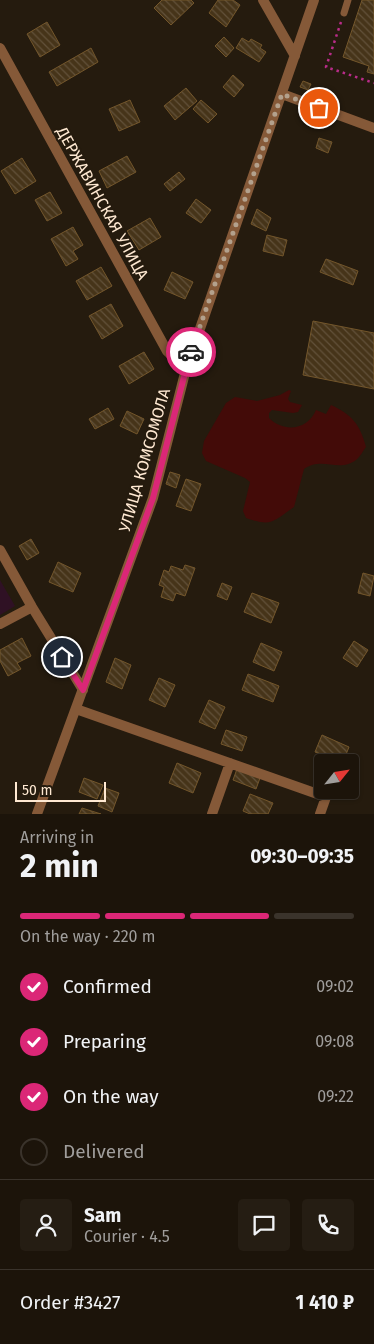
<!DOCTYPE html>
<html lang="en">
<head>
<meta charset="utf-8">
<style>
	body { margin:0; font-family:"Fira Sans",sans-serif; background:#251d13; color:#f1f3f6; height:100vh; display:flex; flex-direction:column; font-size:19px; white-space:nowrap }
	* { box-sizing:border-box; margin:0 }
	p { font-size:16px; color:#a09e9c }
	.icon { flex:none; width:28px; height:28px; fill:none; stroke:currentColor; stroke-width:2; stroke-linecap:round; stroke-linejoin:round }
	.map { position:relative; height:814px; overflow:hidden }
	.panel { display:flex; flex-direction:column; background:#1c140a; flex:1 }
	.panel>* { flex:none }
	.needle { width:32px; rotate:60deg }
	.tools { position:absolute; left:314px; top:754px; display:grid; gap:10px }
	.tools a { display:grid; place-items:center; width:45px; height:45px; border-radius:5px; background:#1c140a; box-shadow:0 1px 4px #0004,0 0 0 1px #3a332b; font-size:25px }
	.scale { position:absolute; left:15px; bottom:12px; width:91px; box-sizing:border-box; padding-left:5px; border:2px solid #ffe9d2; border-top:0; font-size:14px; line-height:18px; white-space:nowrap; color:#ffe9d2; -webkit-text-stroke:4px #251b0e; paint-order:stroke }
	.pin { position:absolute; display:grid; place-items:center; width:42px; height:42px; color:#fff; margin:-21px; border:2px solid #fff; border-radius:50%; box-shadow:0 1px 5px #0007 }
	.courier { position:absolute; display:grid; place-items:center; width:50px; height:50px; margin:-25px; border:4px solid #db2777; border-radius:50%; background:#fff; color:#222; box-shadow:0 1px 6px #0007 }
	.headline em { font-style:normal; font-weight:700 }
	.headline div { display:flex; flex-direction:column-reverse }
	.headline { display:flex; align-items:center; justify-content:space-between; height:85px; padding:0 20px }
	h1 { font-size:32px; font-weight:700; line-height:38px }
	.bar { display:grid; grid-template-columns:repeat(4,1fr); gap:8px 5px; align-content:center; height:60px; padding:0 20px }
	.bar i { height:6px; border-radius:4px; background:#3a332b }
	.bar .current { background:#db2777 }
	.bar p { grid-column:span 4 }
	.line { display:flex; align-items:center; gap:12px; padding:0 20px; border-top:1px solid #3a332b }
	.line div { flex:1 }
	.round { display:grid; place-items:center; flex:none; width:52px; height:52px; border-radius:5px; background:#251d13 }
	ol { padding:0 20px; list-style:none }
	li { display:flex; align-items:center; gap:15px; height:55px }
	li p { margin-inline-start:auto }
	li .icon { padding:5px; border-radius:50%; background:#db2777; color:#fff; stroke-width:4 }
	li:last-child { color:#a09e9c }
	li i { width:28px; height:28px; border:2px solid #3a332b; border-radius:50% }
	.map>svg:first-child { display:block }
	.park { fill:#2f1124 }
	.water { fill:#430b08 }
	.building { fill:url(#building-back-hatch); stroke:#73562b }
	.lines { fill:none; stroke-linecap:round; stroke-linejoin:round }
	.path { stroke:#b92c89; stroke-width:2.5; stroke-dasharray:2.5 4; stroke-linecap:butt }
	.lane { stroke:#855938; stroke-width:7 }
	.street { stroke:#855938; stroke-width:10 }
	.done { stroke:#b3a18d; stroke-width:5; stroke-dasharray:0 9 }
	.route { stroke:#db2777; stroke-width:6 }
	.labels { text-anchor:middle; stroke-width:4; stroke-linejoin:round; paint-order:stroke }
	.street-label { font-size:16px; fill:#ffe9d2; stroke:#251b0e }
</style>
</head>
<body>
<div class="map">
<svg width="374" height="814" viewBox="0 0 374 814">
	<defs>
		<pattern id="building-back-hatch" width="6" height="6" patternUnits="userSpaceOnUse" patternTransform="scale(1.25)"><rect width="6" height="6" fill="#463419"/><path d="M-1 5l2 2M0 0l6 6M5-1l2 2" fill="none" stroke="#62513a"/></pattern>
	</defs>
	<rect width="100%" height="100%" fill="#251b0e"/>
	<path class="park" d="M0 580 15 606 0 615Z"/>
	<path class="water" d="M289 390 291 391 288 399 290 402 302 405 298 412 293 413 272 410 269 413V418C284 433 308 430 316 410L326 414 331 405C352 415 360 424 366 447 363 451 360 457 356 460 338 473 323 456 304 469L294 507C272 522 272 527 246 518L243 511 250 482 245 478 206 461 202 453 204 441 226 403 235 397 257 401 280 395Z"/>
	<path class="building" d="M162 0H191L194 3 171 25 154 8Z
		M218 0H233L240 5 226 27 209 13Z
		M362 0H374V74L367 72 369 66 343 57Z
		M47 22 60 45 40 57 27 34Z
		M224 37 234 48 226 57 215 46Z
		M242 38 249 42 251 39 262 45 260 48 266 52 259 62 236 48Z
		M91 48 98 62 57 86 49 72Z
		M233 75 244 85 234 97 223 87Z
		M303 81 311 84 308 90 300 87Z
		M186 88 197 101 175 120 164 106Z
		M130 100 140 122 119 131 109 109Z
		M201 100 217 114 208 123 193 109Z
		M319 138 332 142 328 153 316 148Z
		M127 156 136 172 107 188 99 171Z
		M22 158 36 181 15 194 1 171Z
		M179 172 185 179 170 191 164 184Z
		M50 192 62 213 47 221 35 200Z
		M196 199 211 210 201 223 186 213Z
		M257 209 271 218 266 231 251 224Z
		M150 218 161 237 139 250 127 231Z
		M73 227 83 245 73 251 78 259 66 266 51 239Z
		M267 235 287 240 283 256 263 251Z
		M326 259 358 271 353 285 320 272Z
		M101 267 112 286 87 300 76 281Z
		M172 272 193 282 185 299 164 290Z
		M111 304 123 326 102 339 89 316Z
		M313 321 374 333V389L303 375Z
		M144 352 154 369 129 384 119 366Z
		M108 408 114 419 95 429 89 419Z
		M127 411 144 419 137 434 120 426Z
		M170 472 180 475 176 488 166 484Z
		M186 479 201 484 191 511 176 506Z
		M31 539 39 553 27 560 19 546Z
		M58 562 81 573 73 592 49 582Z
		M185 565 195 568 185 596 176 593 173 601 161 597 164 587 159 585 164 570 169 572 171 566 183 570Z
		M363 573 374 576 370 596 358 593Z
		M222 583 232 587 227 600 217 596Z
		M252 593 279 603 271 623 244 612Z
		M22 638 31 656 17 663 21 669 8 676 0 661V650Z
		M354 641 368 650 357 667 343 658Z
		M261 643 282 652 274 671 253 662Z
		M115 658 131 665 122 689 106 682Z
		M248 674 279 686 273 702 242 690Z
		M159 678 175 685 165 707 149 700Z
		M209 700 225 707 215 729 199 722Z
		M226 730 247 737 242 751 221 744Z
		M322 735 349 747 343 762 315 752Z
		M177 763 201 773 193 793 169 783Z
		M237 769 260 778 256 789 233 780Z
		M84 778 103 785 97 799 79 792Z
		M105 788 119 793 112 812 98 806Z
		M250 794 273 803 268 814H250L243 811Z
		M82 808 101 814H79Z"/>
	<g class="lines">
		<path class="path" d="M341 22 326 67 374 83"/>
		<path class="lane" d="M344 13 348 0"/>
		<path class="street" d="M263 0 295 56
			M0 48 167 351 186 369
			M282 94 374 128
			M0 550 32 607 83 690
			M0 624 32 607
			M76 709 326 797 320 814
			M37 814 153 498 186 369 314 0
			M212 814 230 763"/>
	</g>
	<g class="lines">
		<path class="done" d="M191 352 282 94 319 108"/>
		<path class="route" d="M62 657 83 690 153 498 186 369 191 352"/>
	</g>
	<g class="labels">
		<g class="street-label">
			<text transform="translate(103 203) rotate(61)" y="6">ДЕРЖАВИНСКАЯ УЛИЦА</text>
			<text transform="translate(144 460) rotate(-74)" y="6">УЛИЦА КОМСОМОЛА</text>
		</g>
	</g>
</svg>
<div class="tools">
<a><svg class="needle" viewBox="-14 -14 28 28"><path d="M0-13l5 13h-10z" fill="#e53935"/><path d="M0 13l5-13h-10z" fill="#a09e9c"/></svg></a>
</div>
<div class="scale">50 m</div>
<div class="pin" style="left:319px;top:108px;background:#ea580c"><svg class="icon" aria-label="bag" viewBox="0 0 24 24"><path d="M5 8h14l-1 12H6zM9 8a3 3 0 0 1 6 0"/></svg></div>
<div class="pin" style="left:62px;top:657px;background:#1f2937"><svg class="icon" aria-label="home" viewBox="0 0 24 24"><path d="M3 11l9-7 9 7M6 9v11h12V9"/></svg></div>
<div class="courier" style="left:191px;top:352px"><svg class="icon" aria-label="car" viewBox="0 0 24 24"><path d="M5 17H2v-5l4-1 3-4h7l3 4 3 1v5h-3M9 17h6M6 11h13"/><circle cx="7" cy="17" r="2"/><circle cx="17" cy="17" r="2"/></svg></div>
</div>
<section class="panel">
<div class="headline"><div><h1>2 min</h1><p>Arriving in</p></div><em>09:30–09:35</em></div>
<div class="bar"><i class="current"></i><i class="current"></i><i class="current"></i><i></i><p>On the way · 220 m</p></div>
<ol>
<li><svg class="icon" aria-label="check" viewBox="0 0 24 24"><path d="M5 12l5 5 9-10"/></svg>Confirmed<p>09:02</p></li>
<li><svg class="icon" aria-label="check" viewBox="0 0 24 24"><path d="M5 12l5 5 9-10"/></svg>Preparing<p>09:08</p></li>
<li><svg class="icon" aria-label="check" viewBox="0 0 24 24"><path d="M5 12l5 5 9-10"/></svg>On the way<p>09:22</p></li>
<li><i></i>Delivered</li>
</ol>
<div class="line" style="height:90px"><a class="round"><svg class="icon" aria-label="person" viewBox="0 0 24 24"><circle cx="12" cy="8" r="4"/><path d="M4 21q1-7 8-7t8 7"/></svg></a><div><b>Sam</b><p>Courier · 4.5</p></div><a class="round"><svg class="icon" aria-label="chat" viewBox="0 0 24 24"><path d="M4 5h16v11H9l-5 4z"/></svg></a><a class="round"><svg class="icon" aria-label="phone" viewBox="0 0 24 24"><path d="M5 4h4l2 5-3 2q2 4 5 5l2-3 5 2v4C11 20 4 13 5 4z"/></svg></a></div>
<div class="line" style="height:65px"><div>Order #3427</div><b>1 410 ₽</b></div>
</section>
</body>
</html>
